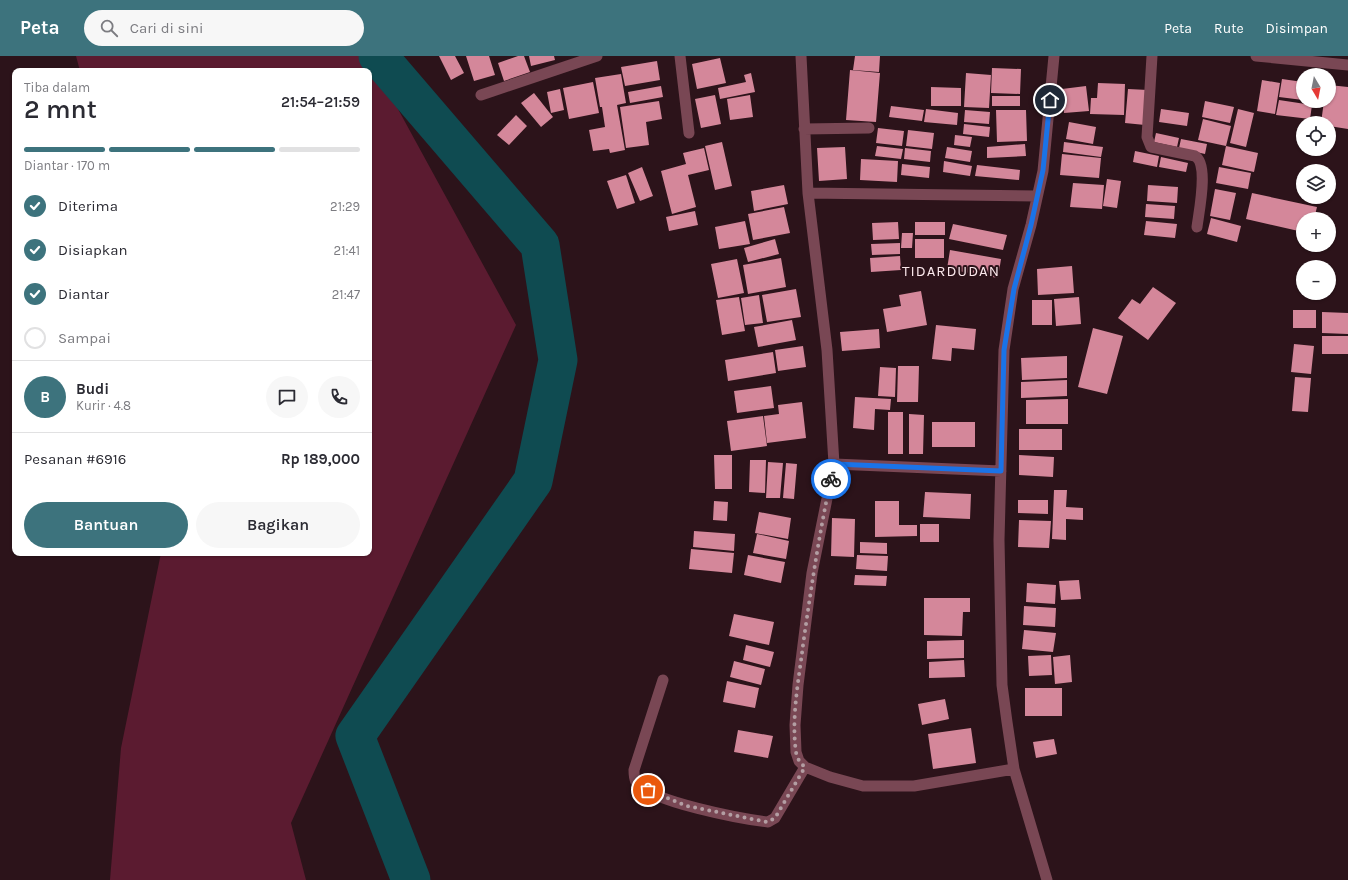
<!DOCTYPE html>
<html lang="id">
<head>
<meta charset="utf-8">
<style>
	body { margin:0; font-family:Karla,sans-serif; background:#f7f7f7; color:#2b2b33; height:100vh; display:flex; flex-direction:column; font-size:15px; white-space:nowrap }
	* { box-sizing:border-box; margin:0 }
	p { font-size:13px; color:#7c7c81 }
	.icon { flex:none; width:22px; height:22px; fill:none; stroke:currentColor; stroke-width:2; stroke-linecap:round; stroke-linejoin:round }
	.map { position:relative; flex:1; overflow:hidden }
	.panel { position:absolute; left:12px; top:12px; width:360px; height:488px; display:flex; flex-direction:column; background:#fff; border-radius:8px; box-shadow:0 1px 3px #0004 }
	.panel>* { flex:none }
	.needle { width:26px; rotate:170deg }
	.controls { position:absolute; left:1296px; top:12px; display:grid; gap:8px }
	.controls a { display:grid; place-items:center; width:40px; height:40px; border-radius:50%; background:#fff; box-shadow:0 1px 3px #0004; font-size:20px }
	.pin { position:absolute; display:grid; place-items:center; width:34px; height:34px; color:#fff; margin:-17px; border:2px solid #fff; border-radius:50%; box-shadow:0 1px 4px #0007 }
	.courier { position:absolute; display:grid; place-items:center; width:40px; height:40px; margin:-20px; border:3px solid #1a73e8; border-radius:50%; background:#fff; color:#222; box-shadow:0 1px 5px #0007 }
	.overview em { font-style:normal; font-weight:600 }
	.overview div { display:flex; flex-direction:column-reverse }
	.overview { display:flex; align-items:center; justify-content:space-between; height:68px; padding:0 12px }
	h1 { font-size:26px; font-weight:600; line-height:30px }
	.bar { display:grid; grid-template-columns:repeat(4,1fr); gap:6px 4px; align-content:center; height:48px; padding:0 12px }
	.bar i { height:5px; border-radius:3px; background:#e1e1e2 }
	.bar .selected { background:#3d737d }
	.bar p { grid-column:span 4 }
	.line { display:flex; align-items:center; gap:10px; padding:0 12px; border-top:1px solid #e1e1e2 }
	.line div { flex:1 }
	.round { display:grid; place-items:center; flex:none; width:42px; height:42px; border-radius:21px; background:#f7f7f7 }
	ol { padding:0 12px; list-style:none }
	li { display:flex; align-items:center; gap:12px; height:44px }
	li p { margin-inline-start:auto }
	li .icon { padding:4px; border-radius:50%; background:#3d737d; color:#fff; stroke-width:4 }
	li:last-child { color:#7c7c81 }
	li i { width:22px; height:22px; border:2px solid #e1e1e2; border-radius:50% }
	.primary-button { display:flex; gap:8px; margin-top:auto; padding:8px 12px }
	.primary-button a { flex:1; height:46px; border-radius:24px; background:#3d737d; color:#fff; font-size:16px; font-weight:600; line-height:46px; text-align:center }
	.primary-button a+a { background:#f7f7f7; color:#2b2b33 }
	header { display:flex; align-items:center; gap:24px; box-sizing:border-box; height:56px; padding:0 20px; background:#3d737d; color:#fff }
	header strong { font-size:19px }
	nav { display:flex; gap:22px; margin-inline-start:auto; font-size:14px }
	.search { width:280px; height:36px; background:#f7f7f7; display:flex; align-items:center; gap:10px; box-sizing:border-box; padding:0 14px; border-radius:22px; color:#7c7c81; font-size:15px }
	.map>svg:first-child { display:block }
	.green { fill:#5b1b30 }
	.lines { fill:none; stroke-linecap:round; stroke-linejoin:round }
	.river { stroke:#0f4b51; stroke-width:39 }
	.building { fill:#d4879a }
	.minor { stroke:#794754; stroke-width:11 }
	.done { stroke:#b39ea3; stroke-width:4; stroke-dasharray:0 7.2 }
	.route { stroke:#1a73e8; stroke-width:5 }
	.labels { text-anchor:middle; stroke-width:4; stroke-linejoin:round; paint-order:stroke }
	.quarter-label { font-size:15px; letter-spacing:1px; fill:#fce9ed; stroke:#2c131a }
</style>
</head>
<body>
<header>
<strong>Peta</strong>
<div class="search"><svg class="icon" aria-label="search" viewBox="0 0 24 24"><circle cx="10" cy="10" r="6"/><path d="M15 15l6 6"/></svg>Cari di sini</div>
<nav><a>Peta</a><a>Rute</a><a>Disimpan</a></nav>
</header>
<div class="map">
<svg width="1348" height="824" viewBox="0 0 1348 824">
	<rect width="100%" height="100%" fill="#2c131a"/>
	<path class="green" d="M76 0H369L516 269 291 767 306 824H110L121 692 161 497H369V15H80Z"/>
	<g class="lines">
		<path class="river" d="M378 0 540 189 558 304 533 425 355 680 411 824"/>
	</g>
	<path class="building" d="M439 0H455L464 17 451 24Z
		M466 0H489L495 19 474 25Z
		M518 0H524L530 16 504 25 498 7Z
		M529 0H554L555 4 531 10Z
		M855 0H880L879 16 853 14Z
		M720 2 726 27 697 33 692 8Z
		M657 5 660 24 625 30 621 11Z
		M992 12 1021 13 1020 38 991 37Z
		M850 14 880 17 876 66 846 64Z
		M751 17 755 36 720 43 718 32 746 26 744 19Z
		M966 17 991 19 989 52 964 51Z
		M621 18 626 47 617 49 625 94 610 97 609 93 593 95 589 74 605 71 602 51H600L595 22Z
		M1282 23 1303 26V44L1279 41Z
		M1262 24 1280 27 1275 58 1257 55Z
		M593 26 599 57 569 63 563 32Z
		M1098 27 1125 28 1124 59 1090 58 1091 42H1097Z
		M1329 29 1348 31V73L1329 70V67H1321L1324 45H1329Z
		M661 30 663 41 630 47 628 36Z
		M1086 30 1089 55 1064 57 1062 33Z
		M931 31 961 32V50H931Z
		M560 33 564 54 551 57 547 36Z
		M1128 33 1148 34 1145 69 1125 67Z
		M534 37 553 61 541 71 521 47Z
		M715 39 721 68 701 72 695 43Z
		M750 39 753 61 730 64 727 43Z
		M992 40H1020V50H992Z
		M1279 44 1312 49 1310 63 1276 59Z
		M659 45 662 63 646 66 649 89 626 92 620 51Z
		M1205 45 1234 51 1230 67 1202 61Z
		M891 50 924 54 922 65 889 61Z
		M926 53 958 57 957 69 924 66Z
		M1161 53 1189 57 1187 70 1159 66Z
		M1238 53 1254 57 1246 91 1230 87Z
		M965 54 990 56 989 68 964 66Z
		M996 54H1026L1027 85 997 86Z
		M516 59 527 70 509 89 497 79Z
		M1203 63 1231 70 1226 90 1198 84Z
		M1069 66 1096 71 1093 88 1066 83Z
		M964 68 990 71 989 81 963 78Z
		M878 72 904 75 902 90 876 87Z
		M908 74 934 77 932 93 906 90Z
		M1156 77 1179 82 1177 91 1154 86Z
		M955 79 972 81 970 91 954 89Z
		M1181 83 1207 88 1205 98 1179 92Z
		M722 86 732 130 715 134 705 90Z
		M1064 86 1103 91 1101 101 1063 96Z
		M1025 88 1026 100 987 102V91Z
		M877 90 903 93 901 103 875 100Z
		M1226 90 1258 97 1254 116 1222 109Z
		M845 91 847 123 819 125 817 92Z
		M947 91 972 95 970 106 945 102Z
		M704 92 709 114 688 119 696 151 672 158 661 115 686 108 683 97Z
		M905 92 931 95 930 106 904 103Z
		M1135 95 1159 100 1157 111 1133 106Z
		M1062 98 1101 102 1099 122 1060 119Z
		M1161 101 1188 107 1186 116 1159 111Z
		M861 103 898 105 897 126 860 124Z
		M944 105 972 110 970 120 943 116Z
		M902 108 930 111 929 122 901 119Z
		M977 109 1020 114 1019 124 975 120Z
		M642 111 653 140 640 145 628 117Z
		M1219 111 1251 117 1248 133 1216 127Z
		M626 119 635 147 617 153 607 125Z
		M1107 123 1121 125 1117 152 1103 150Z
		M1073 127 1104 129 1102 153 1070 151Z
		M784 129 788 148 754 155 751 135Z
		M1148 129 1178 131 1177 147 1147 145Z
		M1215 133 1236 137 1230 164 1210 160Z
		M1252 137 1317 151 1314 163H1303V176L1246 163Z
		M1146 148 1175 150 1174 163 1145 161Z
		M784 151 790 177 753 184 748 158Z
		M695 155 698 169 669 175 666 161Z
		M1211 162 1241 170 1237 186 1207 178Z
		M745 165 750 188 719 193 715 171Z
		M1146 165 1177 168 1175 182 1144 179Z
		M898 166 899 183 873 184 872 167Z
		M915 166H945V179H915Z
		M953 168 1007 179 1003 194 949 183Z
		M902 177H913L912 192H901Z
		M775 183 779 198 748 206 744 192Z
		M915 183H944V202H915Z
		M900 187V198L872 199 871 188Z
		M950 194 1001 203 998 222 947 213Z
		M900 200 901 214 871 216 870 202Z
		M781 202 786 231 748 238 743 209Z
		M737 203 744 237 718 242 711 208Z
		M1072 210 1074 237 1038 239 1037 213Z
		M1153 231 1176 247 1148 284 1118 262 1132 243 1140 248Z
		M796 233 801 261 767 266 762 239Z
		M921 235 927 269 887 276 883 253 901 250 899 239Z
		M759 239 763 267 745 269 741 242Z
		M739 241 745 275 722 279 716 244Z
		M1079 241 1081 268 1056 270 1054 243Z
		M1032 244H1052V269H1032Z
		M1293 254H1316V272H1293Z
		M1322 256 1348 257V278L1322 277Z
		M792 264 796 284 758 291 754 271Z
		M936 269 976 273 974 294 952 292 951 305 932 303Z
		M1093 272 1123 280 1107 338 1078 331Z
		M879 273 880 292 842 295 840 276Z
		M1322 280H1348V298H1322Z
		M1294 288 1314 290 1311 318 1291 316Z
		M803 290 806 311 778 315 775 294Z
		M773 296 776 317 728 325 725 304Z
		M1067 300V322L1022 324 1021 302Z
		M898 310H919L918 346H897Z
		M880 311 896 312 895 341 878 340Z
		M1295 321 1311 322 1308 356 1292 355Z
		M1067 324V340L1021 342V326Z
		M771 330 774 352 737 357 734 335Z
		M855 341 891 343 890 354 875 353 874 374 853 372Z
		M1068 343V368H1026V344Z
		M802 346 806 382 767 387 764 360 779 358 778 349Z
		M888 356H903V398H888Z
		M909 358 924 359 923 398H909Z
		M763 360 767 390 731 395 727 365Z
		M932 366H975V391H932Z
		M1019 373H1062V394H1019Z
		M714 399H732V433H715Z
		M1019 399 1054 401 1053 421 1019 419Z
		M750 404H766L765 437 749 436Z
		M768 406 783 407 780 442H766Z
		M786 407 797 408 794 443 783 442Z
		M1054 434H1067L1066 451 1083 452V464L1066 463V484L1052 483Z
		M925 436 971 438 970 463 923 461Z
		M1018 444H1048V458L1018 457Z
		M714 445 728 446 727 465 713 464Z
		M875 445H899V469H917V480L875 481Z
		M759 456 791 462 788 483 755 477Z
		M832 462 855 463 854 501 831 500Z
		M1019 464 1051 465 1049 492 1018 491Z
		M920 468H939V486H920Z
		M694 475 735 478 734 495 693 491Z
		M757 478 789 485 786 503 753 497Z
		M860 486 887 487V498L860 497Z
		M691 493 734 497 732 517 689 513Z
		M748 499 785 506 781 527 744 519Z
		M857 499 888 500 887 515 856 513Z
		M855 519 887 520 886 530 854 529Z
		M1079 524 1081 543 1061 544 1059 525Z
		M1027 527 1056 529 1055 548 1026 546Z
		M924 542H970V556H963L962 580 924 579Z
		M1024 550 1056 552 1055 571 1023 569Z
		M734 558 774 566 769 589 729 580Z
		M1024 574 1056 577 1053 596 1022 593Z
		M964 584V602L927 603V585Z
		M746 589 774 596 770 611 743 604Z
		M1051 599 1052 619 1029 620 1028 600Z
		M1070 599 1072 626 1055 628 1053 601Z
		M964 604 965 621 929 622V606Z
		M734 605 765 613 761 629 730 621Z
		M727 625 759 632 755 652 723 646Z
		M1025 632H1062V660H1025Z
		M945 643 949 663 922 669 918 648Z
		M971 672 976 707 933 713 928 678Z
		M738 674 773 680 768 702 734 696Z
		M1054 683 1057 698 1036 702 1033 686Z"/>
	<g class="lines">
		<path class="minor" d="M680 0 689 77
			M801 0 808 137 827 294 834 408 812 517 798 629 795 669 796 696 799 705 805 711 830 721 863 730H914L1014 713
			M1152 0 1147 81 1151 91 1195 100C1209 108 1199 155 1197 171
			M1256 0 1348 9
			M481 39 597 0
			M804 73 869 72
			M808 137 1037 140
			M834 408 1001 415
			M663 624 634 714C634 718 634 722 636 726 650 746 743 763 768 766L775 762 805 711
			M1047 824 1014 713 1007 666 1002 629 999 484 1004 294 1013 233 1031 169 1043 115 1054 0"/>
	</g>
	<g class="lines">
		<path class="done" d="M648 734 687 750 767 766 775 762 805 711C800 707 797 702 796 696 791 661 799 623 803 589 811 533 819 478 831 423"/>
		<path class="route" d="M831 423 834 408 1001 415 1004 294 1014 233 1031 169 1043 114 1050 44"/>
	</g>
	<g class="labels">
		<g class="quarter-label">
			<text x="951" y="220">TIDARDUDAN</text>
		</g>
	</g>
</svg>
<div class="controls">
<a><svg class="needle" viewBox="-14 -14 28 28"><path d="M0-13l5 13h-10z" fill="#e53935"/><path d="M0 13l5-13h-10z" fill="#7c7c81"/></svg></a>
<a><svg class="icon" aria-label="locate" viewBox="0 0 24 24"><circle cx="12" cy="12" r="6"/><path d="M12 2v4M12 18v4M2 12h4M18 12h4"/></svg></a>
<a><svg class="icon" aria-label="layers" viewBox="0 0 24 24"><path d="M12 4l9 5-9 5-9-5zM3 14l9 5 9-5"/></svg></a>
<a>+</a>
<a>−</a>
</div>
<div class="pin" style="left:648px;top:734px;background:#ea580c"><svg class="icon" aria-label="bag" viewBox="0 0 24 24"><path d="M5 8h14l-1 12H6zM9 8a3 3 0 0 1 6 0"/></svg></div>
<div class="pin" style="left:1050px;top:44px;background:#1f2937"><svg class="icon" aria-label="home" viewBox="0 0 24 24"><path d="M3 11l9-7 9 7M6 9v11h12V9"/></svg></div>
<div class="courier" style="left:831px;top:423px"><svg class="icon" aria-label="bike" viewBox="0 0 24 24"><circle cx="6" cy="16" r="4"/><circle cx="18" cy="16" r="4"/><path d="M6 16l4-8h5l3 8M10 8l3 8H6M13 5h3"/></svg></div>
<section class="panel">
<div class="overview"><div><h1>2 mnt</h1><p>Tiba dalam</p></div><em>21:54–21:59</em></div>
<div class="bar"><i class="selected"></i><i class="selected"></i><i class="selected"></i><i></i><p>Diantar · 170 m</p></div>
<ol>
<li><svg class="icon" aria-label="check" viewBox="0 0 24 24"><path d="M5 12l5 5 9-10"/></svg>Diterima<p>21:29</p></li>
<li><svg class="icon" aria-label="check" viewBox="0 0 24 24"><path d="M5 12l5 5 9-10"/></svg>Disiapkan<p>21:41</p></li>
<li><svg class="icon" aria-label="check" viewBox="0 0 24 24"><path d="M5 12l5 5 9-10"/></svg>Diantar<p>21:47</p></li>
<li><i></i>Sampai</li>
</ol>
<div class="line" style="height:72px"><b class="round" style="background:#3d737d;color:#fff">B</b><div><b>Budi</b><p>Kurir · 4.8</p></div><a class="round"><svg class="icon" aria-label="chat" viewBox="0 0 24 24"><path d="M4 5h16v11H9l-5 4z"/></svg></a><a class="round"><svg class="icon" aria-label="phone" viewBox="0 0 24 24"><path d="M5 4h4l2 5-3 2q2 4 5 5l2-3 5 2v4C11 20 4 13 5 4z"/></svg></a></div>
<div class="line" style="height:52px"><div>Pesanan #6916</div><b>Rp 189,000</b></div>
<div class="primary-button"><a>Bantuan</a><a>Bagikan</a></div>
</section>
</div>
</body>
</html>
